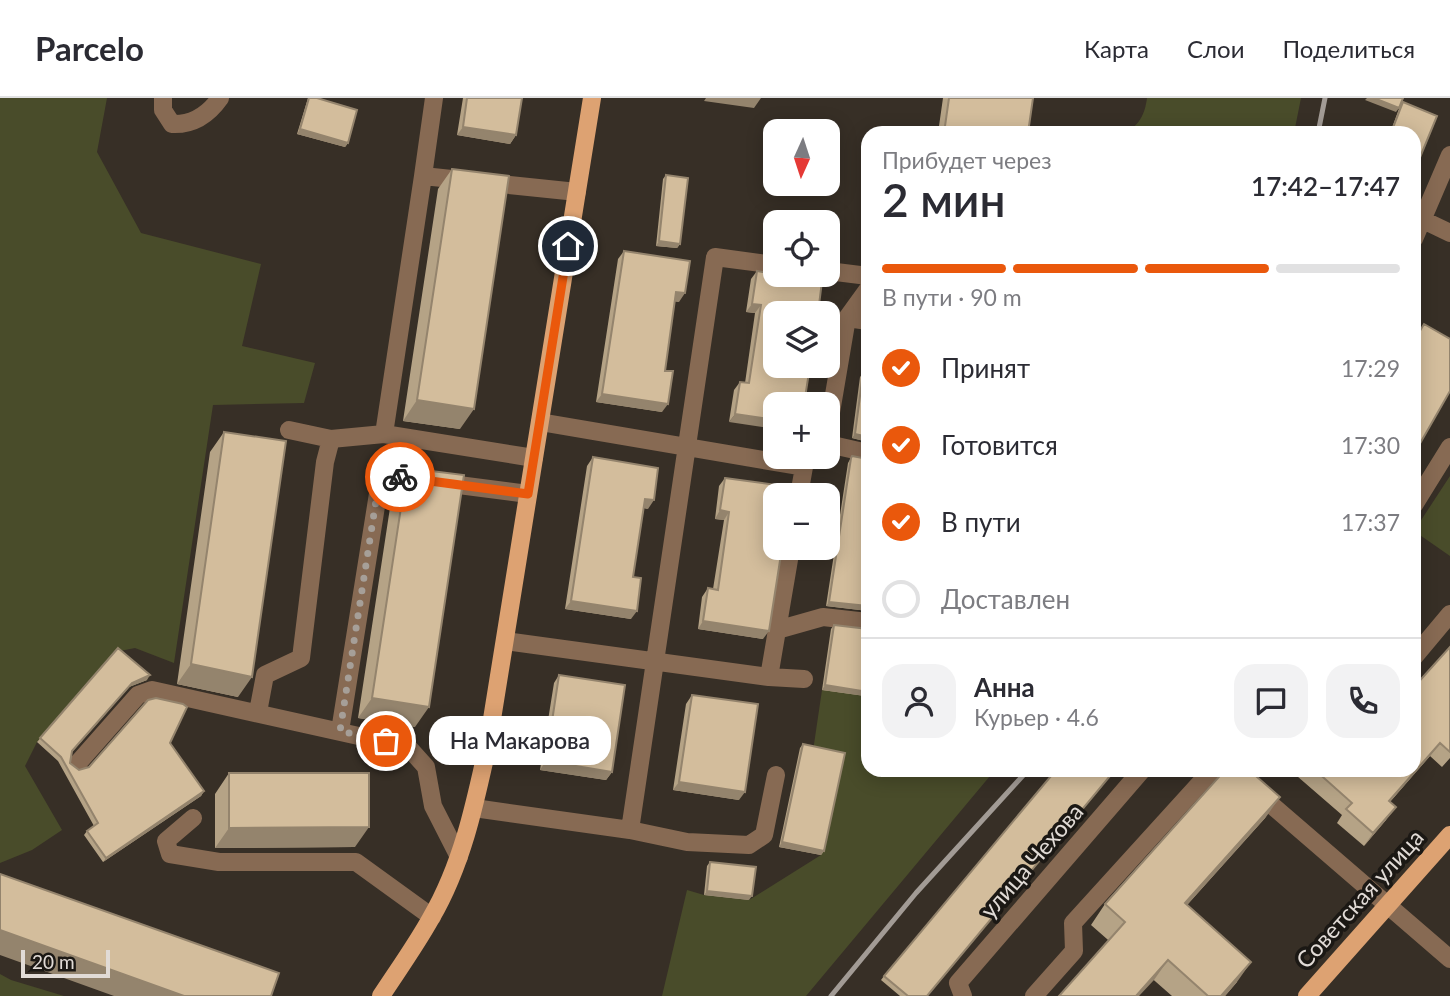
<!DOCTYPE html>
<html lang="ru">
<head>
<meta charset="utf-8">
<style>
	body { margin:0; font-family:Lato,sans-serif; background:#f2f2f3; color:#2b2b33; height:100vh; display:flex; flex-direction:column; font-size:26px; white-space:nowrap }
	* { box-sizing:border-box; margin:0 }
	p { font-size:23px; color:#7c7c81 }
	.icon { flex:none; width:38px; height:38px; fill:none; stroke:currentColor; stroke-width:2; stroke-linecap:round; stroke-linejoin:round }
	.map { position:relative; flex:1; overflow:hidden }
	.sheet { position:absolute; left:861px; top:28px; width:560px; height:651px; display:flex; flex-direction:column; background:#fff; border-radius:21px; box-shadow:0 4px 18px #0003 }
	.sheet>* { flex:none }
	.needle { width:46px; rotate:183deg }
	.tools { position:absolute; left:763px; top:21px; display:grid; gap:14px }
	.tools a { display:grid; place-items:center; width:77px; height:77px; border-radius:14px; background:#fff; box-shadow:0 4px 18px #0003; font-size:35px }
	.scale { position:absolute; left:21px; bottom:18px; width:89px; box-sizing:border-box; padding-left:7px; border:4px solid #e1dbd6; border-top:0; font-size:19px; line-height:24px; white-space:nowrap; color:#e1dbd6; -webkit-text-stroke:5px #1b1814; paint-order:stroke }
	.pin { position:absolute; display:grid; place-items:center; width:60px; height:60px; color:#fff; margin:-30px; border:4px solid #fff; border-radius:50%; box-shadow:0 2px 7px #0007 }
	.courier { position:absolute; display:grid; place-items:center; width:70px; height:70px; margin:-35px; border:5px solid #ea580c; border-radius:50%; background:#fff; color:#222; box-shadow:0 2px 9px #0007 }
	.bubble { position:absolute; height:49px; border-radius:21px; background:#fff; box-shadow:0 4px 18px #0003; font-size:23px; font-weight:600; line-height:49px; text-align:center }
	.head em { font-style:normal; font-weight:600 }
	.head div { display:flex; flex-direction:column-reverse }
	.head { display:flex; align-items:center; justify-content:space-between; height:119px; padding:0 21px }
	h1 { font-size:46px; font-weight:600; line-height:52px }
	.bar { display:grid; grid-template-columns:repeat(4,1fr); gap:10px 7px; align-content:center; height:84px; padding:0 21px }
	.bar i { height:9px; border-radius:5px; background:#e1e1e2 }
	.bar .selected { background:#ea580c }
	.bar p { grid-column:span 4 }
	.line { display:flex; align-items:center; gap:18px; padding:0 21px; border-top:2px solid #e1e1e2 }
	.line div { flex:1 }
	.round { display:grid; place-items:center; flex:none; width:74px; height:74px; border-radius:21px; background:#f2f2f3 }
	ol { padding:0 21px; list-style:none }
	li { display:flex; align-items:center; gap:21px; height:77px }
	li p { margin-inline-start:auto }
	li .icon { padding:7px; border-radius:50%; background:#ea580c; color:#fff; stroke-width:4 }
	li:last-child { color:#7c7c81 }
	li i { width:38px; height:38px; border:4px solid #e1e1e2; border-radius:50% }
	header { display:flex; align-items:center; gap:42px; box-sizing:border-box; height:98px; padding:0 35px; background:#fff; border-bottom:2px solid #e1e1e2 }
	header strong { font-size:33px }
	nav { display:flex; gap:38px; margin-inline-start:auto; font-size:24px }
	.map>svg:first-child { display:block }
	.green { fill:#494c2a }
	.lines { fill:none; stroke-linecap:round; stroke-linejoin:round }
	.minor { stroke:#876a53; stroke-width:18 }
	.major { stroke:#dda272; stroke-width:18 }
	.rail { stroke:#a29b95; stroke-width:5 }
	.wall { fill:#b5a386 }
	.shaded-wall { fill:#94846d }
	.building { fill:#d3bd9c; stroke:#94846d; stroke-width:2 }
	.done { stroke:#a69f98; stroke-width:7; stroke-dasharray:0 12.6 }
	.route { stroke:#ea580c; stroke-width:9 }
	.labels { text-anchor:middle; stroke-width:7; stroke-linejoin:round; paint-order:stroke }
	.street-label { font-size:23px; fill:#e1dbd6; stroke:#1b1814 }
</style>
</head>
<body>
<header>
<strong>Parcelo</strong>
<nav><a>Карта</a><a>Слои</a><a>Поделиться</a></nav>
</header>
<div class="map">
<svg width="1450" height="898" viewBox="0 0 1450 898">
	<rect width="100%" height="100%" fill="#372f26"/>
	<path class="green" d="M0 0H107L97 54 141 135 261 166 242 248 315 265 304 305 213 307 174 565 135 550 115 554 37 644 25 668 62 732 32 752 0 765Z
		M1147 0H1301L1294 35H1123C1139 29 1145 16 1147 0Z
		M1450 378V458L1414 433Z
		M868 576V672H995L806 898H662L687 792 704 797 749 802 821 757 813 653 822 592Z
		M0 876 11 882 64 898H0Z"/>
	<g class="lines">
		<path class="minor" d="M163 0V12L172 26C193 27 208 17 220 0
			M423 78 434 0
			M1423 122 1450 135
			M1414 141 1450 57
			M828 173 868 178
			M847 220 868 223
			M540 324 804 369 799 397
			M289 332 331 341
			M828 332 847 220 868 191
			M828 346 868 355
			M534 360 384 336 423 78 577 94
			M1414 407 1450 349
			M777 532 823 519 868 524
			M505 543 769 579 791 450
			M1414 559 1450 516
			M769 579 804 581
			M258 614 265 577 301 560 325 364 331 341 384 336
			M340 633 381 377 528 396
			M78 665 138 597 152 592 408 649 426 669 433 708 459 759
			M1231 672 1450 861
			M474 710 630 732 715 159 775 167
			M193 720 166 743 170 756 219 764H356L432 819
			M630 732 687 744 749 747 764 737 776 677
			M963 898 958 885 1142 672
			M1034 898 1074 853 1073 825 1212 672"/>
		<path class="major" d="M381 898C398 872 416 847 431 820 462 767 475 706 488 646L592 0
			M1307 898 1450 737"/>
		<path class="rail" d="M1318 35 1325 0
			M831 898 916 795 1028 672"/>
	</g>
	<path class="wall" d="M308 0H317L348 45 345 49 297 36Z
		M463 0H522L516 37 510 46 457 37Z
		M943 0H1033L1028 35H938Z
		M1403 4 1414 35H1390L1400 8Z
		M452 71 460 331 403 323 438 91Z
		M666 77 680 146 677 150 656 148 663 81Z
		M624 153 679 204 675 203 665 273 662 314 596 304 618 161Z
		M757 173 775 268 729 324 734 292 740 284 745 285 755 215 746 214 751 181Z
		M863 275H868V344L852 340 860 279Z
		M224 334 238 599 177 586 210 354Z
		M852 358 868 361V513L826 508 848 365Z
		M593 359 648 411 644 410 633 479 631 521 565 511 587 368Z
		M407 370 415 629 358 620 393 390Z
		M725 380 763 541 698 531 702 499 708 490 713 491 724 422 715 421 719 388Z
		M834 527 868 594 865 598 822 592 831 531Z
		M1450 549V660L1442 669 1430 658 1390 704 1386 722 1364 748 1337 725 1342 717 1290 672H1414Z
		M118 550 147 582 129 589 72 654 70 665 79 672 170 645 204 693 201 698 103 764 84 737 87 733 94 728 58 663 37 644Z
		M559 577 612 674 606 682 540 672 554 585Z
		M692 597 739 702 673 692 686 606Z
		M803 646 824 753 821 757 779 749 800 650Z
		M229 675 355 749 215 750V696Z
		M1266 719 1187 807 1237 884 1225 898H1172L1091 827 1105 806Z
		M710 764 749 802 704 797 707 768Z
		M884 878 928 898H900L881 882Z"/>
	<path class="shaded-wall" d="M706 0H761L754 10 704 3Z
		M1367 0H1374L1399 10 1396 14 1365 2Z
		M463 29 516 37 510 46 457 37Z
		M300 31 348 45 345 49 297 36Z
		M659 143 680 146 677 150 656 148Z
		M676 194 685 195 679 204 670 203Z
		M752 206 761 207 755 215 746 214Z
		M602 296 668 306 662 314 596 304Z
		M417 302 474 311 460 331 403 323Z
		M735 316 775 322V331L729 324Z
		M855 336 868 339V344L852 340Z
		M645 401 654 402 648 411 639 409Z
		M720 412 729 414 724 422 715 421Z
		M571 503 637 513 631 521 565 511Z
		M829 504 868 508V513L826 508Z
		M703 523 769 533 763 541 698 531Z
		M191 566 252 579 238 599 177 586Z
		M150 577 147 582 129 589 69 657 132 585Z
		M825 587 868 594 865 598 822 592Z
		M372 600 429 609 415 629 358 620Z
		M1440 645 1430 658 1379 716 1389 703Z
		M546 663 612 674 606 682 540 672Z
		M679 684 745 694 739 702 673 692Z
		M204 693 201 698 103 764 106 760Z
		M1280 699 1266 719 1171 825 1185 805Z
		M1396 709 1386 722 1364 748 1373 735Z
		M369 729 355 749 215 750 229 730Z
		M782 744 824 753 821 757 779 749Z
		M707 793 752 798 749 802 704 797Z
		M0 832 184 898H114L0 857Z
		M1168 862 1154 882 1139 898H1136Z
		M1251 864 1237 884 1225 898H1221Z"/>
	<path class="building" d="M309 0H317L357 12 348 45 300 31Z
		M467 0H522L516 37 463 29Z
		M949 0H1033L1028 35H944Z
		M1374 0H1403L1399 10Z
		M1403 4 1437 18 1414 74V35H1391Z
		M452 71 509 78 474 311 417 302Z
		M666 77 688 80 680 146 659 143Z
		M624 153 690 163 685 195 676 194 665 273H673L668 306 602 296Z
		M757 173 775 176V177L822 183 818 215H775V268H810L804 306H775V322L735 316 740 284 749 285 761 207 752 206Z
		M1424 226 1450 241V293L1414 356V243Z
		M863 275H868V339L855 336Z
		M224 334 286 343 252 579 191 566Z
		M852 358 868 361V508L829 504 851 360Z
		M593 359 658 370 654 402 645 401 633 479 641 480 637 513 571 503Z
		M407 370 464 377 429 609 372 600Z
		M725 380 791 389 790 397H775V450H782L769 533 703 523 708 490 718 492 729 414 720 412Z
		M834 527 868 531V594L825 587Z
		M1450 549V654L1440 645 1389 703 1396 709 1373 735 1346 711 1352 705 1315 672H1414V589Z
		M118 550 150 577 132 585 72 653 70 665 79 672 89 669 148 602 156 600 183 606 187 609 170 645 204 693 106 760 87 733 98 725 61 659 40 640Z
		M559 577 625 587 612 674 546 663Z
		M692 597 758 606 745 694 679 684Z
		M803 646 845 655 824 753 782 744Z
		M1056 672H1115L927 898H908L884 878Z
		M1225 672H1249L1280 699 1185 805 1251 864 1221 898H1208L1168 862 1136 898H1059L1125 824 1105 806Z
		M229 675H369V729L229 730Z
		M710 764 756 769 752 798 707 793Z
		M0 776 279 875 271 898H184L0 832Z"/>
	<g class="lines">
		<path class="done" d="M386 643 340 633 380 377 400 379"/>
		<path class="route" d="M400 379 528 396 568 148"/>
	</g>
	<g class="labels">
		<g class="street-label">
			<text transform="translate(1032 763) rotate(-49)" y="8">улица Чехова</text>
			<text transform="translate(1360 801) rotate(-48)" y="8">Советская улица</text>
		</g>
	</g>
</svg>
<div class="tools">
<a><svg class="needle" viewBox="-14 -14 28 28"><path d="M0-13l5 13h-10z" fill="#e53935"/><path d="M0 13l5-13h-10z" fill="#7c7c81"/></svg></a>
<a><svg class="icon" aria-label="locate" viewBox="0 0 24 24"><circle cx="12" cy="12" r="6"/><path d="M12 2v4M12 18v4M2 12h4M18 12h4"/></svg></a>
<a><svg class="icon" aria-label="layers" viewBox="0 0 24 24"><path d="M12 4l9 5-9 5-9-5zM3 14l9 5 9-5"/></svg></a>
<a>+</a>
<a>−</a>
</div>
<div class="scale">20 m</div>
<div class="pin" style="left:386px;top:643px;background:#ea580c"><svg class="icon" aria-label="bag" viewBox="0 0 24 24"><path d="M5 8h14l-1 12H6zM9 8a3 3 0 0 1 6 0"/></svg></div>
<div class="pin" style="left:568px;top:148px;background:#1f2937"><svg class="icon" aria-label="home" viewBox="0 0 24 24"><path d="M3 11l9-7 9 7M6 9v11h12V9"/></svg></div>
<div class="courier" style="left:400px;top:379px"><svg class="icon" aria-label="bike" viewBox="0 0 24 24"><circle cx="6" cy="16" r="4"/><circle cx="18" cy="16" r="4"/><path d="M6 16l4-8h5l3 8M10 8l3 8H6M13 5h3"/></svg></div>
<div class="bubble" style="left:429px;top:618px;width:182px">На Макарова</div>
<section class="sheet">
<div class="head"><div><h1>2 мин</h1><p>Прибудет через</p></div><em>17:42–17:47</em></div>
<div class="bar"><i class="selected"></i><i class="selected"></i><i class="selected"></i><i></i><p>В пути · 90 m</p></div>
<ol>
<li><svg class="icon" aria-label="check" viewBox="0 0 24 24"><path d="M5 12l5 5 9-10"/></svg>Принят<p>17:29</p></li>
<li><svg class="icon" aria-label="check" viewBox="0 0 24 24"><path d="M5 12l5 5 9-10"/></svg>Готовится<p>17:30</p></li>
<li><svg class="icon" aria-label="check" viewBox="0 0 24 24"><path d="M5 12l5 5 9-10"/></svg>В пути<p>17:37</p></li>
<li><i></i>Доставлен</li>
</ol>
<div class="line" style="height:126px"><a class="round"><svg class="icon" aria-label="person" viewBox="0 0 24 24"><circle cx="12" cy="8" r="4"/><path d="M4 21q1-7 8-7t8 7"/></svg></a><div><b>Анна</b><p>Курьер · 4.6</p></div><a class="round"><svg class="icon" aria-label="chat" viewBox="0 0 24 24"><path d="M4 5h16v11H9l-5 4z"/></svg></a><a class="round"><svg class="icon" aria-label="phone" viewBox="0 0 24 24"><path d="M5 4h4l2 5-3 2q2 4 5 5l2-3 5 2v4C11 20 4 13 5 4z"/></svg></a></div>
</section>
</div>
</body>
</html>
